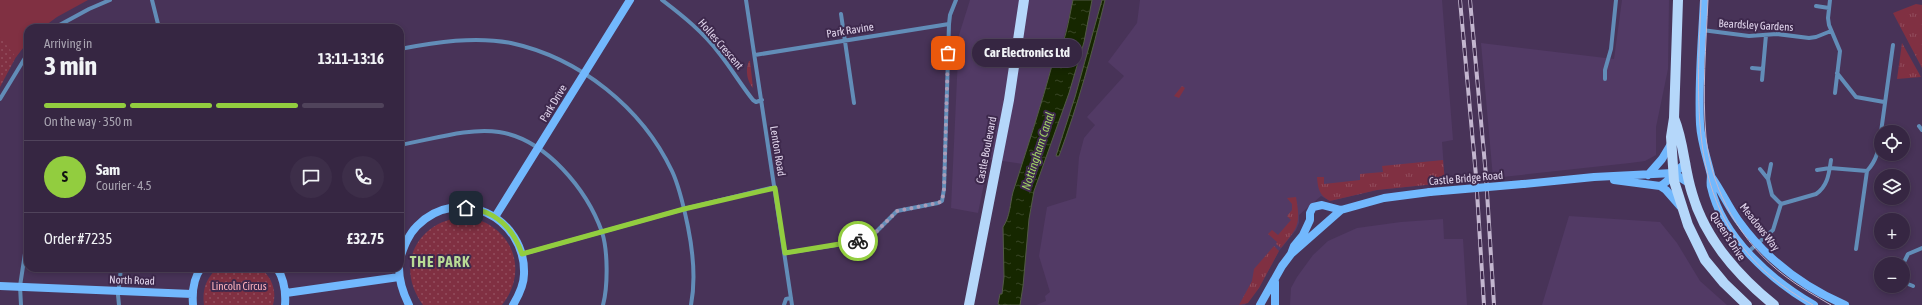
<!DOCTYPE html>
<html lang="en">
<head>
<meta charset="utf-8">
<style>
	body { margin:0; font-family:"Asap Condensed",sans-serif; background:#3d2e49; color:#f1f3f6; height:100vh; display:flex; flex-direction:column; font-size:15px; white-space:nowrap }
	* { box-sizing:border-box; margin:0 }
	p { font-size:13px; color:#aaa5b2 }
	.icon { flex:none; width:22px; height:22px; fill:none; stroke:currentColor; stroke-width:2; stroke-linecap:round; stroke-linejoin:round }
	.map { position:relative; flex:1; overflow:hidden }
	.panel { position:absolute; left:24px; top:24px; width:380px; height:248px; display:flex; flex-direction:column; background:#362642; border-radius:12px; box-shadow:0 2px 6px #0003,0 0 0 1px #50435b }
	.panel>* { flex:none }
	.buttons { position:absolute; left:1874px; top:125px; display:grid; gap:8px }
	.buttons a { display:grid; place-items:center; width:36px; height:36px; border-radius:50%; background:#362642; box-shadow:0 2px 6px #0003,0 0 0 1px #50435b; font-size:20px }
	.pin { position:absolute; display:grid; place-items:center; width:34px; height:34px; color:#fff; margin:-17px; border-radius:8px; box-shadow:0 2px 6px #0006 }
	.courier { position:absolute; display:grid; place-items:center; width:40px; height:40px; margin:-20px; border:3px solid #92cd3f; border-radius:50%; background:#fff; color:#222; box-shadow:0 1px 5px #0007 }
	.bubble { position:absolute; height:28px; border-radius:14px; background:#362642; box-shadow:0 2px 6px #0003,0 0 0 1px #50435b; font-size:13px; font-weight:700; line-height:28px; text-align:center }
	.summary em { font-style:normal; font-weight:700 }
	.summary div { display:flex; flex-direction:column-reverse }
	.summary { display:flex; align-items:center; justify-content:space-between; height:68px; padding:0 20px }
	h1 { font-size:26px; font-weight:700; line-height:30px }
	.bar { display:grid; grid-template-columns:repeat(4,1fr); gap:6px 4px; align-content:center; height:48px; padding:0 20px }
	.bar i { height:5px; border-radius:3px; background:#50435b }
	.bar .current { background:#92cd3f }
	.bar p { grid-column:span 4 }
	.line { display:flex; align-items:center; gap:10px; padding:0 20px; border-top:1px solid #50435b }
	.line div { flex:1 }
	.round { display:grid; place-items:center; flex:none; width:42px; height:42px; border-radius:21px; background:#3d2e49 }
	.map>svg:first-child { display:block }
	.built { fill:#523a65 }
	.grass { fill:url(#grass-tufts) }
	.park { fill:url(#park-dots) }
	.pitch { fill:#803042 }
	.water { fill:url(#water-ripples); stroke:#535b46 }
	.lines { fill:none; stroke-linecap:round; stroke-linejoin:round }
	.street { stroke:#628db8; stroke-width:4 }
	.secondary { stroke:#72b8fd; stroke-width:8 }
	.primary { stroke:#b5d7fa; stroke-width:10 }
	.tram { stroke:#c3b6cf; stroke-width:1 }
	.rail-casing { stroke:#c3b6cf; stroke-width:4 }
	.rail { stroke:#3e294d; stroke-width:2.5; stroke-dasharray:8; stroke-linecap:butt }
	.secondary-bridge { stroke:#72b8fd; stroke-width:8 }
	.done { stroke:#ab9cb8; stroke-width:4; stroke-dasharray:0 7.2 }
	.route { stroke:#92cd3f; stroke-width:5 }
	.labels { text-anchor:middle; stroke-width:4; stroke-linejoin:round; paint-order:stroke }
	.street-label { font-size:11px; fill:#e0d4eb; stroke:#3e294d }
	.park-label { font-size:11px; fill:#fdb1bc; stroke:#3e294d }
	.water-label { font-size:12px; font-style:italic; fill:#a1d366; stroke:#3e294d }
	.district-label { font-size:15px; font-weight:bold; letter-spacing:1px; fill:#b9db95; stroke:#3e294d }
</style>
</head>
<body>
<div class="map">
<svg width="1922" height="305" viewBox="0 0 1922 305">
	<defs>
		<pattern id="grass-tufts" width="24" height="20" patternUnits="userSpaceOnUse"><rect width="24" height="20" fill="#803042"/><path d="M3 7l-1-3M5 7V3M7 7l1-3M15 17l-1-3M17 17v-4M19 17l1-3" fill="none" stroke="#924d5d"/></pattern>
		<pattern id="park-dots" width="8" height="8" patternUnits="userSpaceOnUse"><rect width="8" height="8" fill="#803042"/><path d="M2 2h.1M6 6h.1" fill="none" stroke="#924d5d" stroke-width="1.8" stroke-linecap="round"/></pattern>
		<pattern id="water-ripples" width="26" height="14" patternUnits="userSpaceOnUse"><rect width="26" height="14" fill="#162700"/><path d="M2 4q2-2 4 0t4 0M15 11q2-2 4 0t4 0" fill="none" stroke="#384525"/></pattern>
	</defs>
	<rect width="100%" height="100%" fill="#483358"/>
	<path class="built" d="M970 0H1073L1062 44 1057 57 1053 62 1023 164 989 159 978 213 951 208 959 35Z
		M1140 0H1442L1453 140 1442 142 1445 183 1377 190 1330 201 1321 196 1299 215V223L1296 230 1279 251 1259 288 1245 305H1036L1046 301 1045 296 1050 292 1039 256 1047 207 1076 198 1079 157 1084 138 1095 125 1087 117 1124 76 1108 62 1137 23Z
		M1622 0H1669L1668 69 1656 127V155L1645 161 1630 163 1493 178 1481 43 1614 59Z
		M1569 216 1660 222 1677 243 1700 281 1727 305H1542Z
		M1443 219 1444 239H1463L1467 305H1290L1291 288 1297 277 1313 255 1328 241 1357 228 1401 222Z"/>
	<path class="grass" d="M1916 4 1922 5V68L1893 13Z
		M1902 43 1921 77 1897 79Z
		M749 61H750L753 88C747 81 745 70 749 61Z
		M1182 86 1185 88 1179 98 1174 96Z
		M1443 160 1445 183 1377 190 1330 201C1319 195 1318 189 1317 177H1324V184L1360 180V174L1383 172 1382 166Z
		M1296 197C1301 225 1298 227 1281 248L1276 244 1277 242 1268 234 1272 230 1278 235 1291 220 1287 216 1292 210V204L1287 198Z
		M1274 246 1279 251 1259 288 1248 303 1239 305 1252 281 1254 269Z"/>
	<path class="park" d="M0 31 26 44 16 57 0 87Z
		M465 217C510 222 531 269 502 305H423C394 266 417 220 465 217Z
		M217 268H260C272 277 277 291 273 305H204C202 290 206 279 217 268Z"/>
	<path class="pitch" d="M0 0H88L57 17 42 28H28V41L16 57 0 37Z"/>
	<path class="water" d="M1073 0H1092L1084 42 1069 93 1034 191 1029 219 1023 286 1020 305H1000L998 304 1000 294H1002L1004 277 1003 227C1010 217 1010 204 1013 192 1027 149 1041 106 1053 62 1065 49 1069 17 1073 0Z
		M1102 0H1105C1092 53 1078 105 1059 156H1056L1075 97Z"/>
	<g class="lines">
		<path class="street" d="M152 0 159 28
			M662 0C683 16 703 32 719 53 731 68 741 85 753 100L756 102 762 100
			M746 0 792 305
			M1830 0 1828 18 1829 25 1840 51 1835 93
			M1816 6 1829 8
			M841 14 854 103
			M54 28 89 9 110 0
			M1702 30 1749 36 1777 34 1809 38 1816 37 1831 31
			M400 49C436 42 475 36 511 43 580 58 642 108 672 171 680 188 684 208 688 227 693 252 696 279 691 305
			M755 55 949 24
			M1752 68 1763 69
			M1837 73 1856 97 1884 102
			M1605 79V70L1611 49 1616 0
			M1762 80 1766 35
			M0 99 28 53
			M1919 126 1922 130
			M1881 132 1893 45
			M400 145C430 140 469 127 499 132 546 139 587 190 602 232 608 251 608 286 603 305
			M1760 169 1768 179 1772 195 1781 204
			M1817 170 1830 168 1867 171
			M1867 171C1877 160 1879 149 1881 134
			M1768 179 1771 164
			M1856 249 1867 171
			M1748 252 1773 230 1781 204 1816 194C1828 186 1829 173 1831 160
			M785 253 855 242 873 235 897 211 938 203 942 201 944 189 949 24 950 15 956 0
			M522 254 684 209 775 187
			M1903 264 1908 254 1922 248
			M1903 282 1913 286
			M21 305 20 286 28 234
			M119 305 118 295 121 268
			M784 305 786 299 791 298"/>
		<path class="secondary" d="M1704 0C1702 41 1698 83 1700 124 1701 142 1707 158 1711 175 1711 179 1710 183 1711 187 1722 237 1772 281 1814 305
			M1648 175 1662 159 1671 144
			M1711 176C1721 190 1728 206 1738 220 1766 259 1801 286 1845 305
			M1614 180 1660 186 1666 190 1680 206
			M1523 184 1594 177 1673 173 1689 183
			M1660 186C1670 181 1676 170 1686 163
			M495 217 630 0
			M1291 254 1341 210
			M400 258C404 247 408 235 417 226 458 184 526 217 524 274 524 285 519 295 513 305
			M277 268C284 279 286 292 285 305
			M399 268C399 282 403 293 409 305
			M0 286 192 294
			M286 293 399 277
			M193 305C192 292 193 279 201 268
			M1260 305 1282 266 1291 254 1294 246 1303 235 1310 220V213L1313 207 1322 205 1341 210 1384 198 1430 192
			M1275 305V282"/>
		<path class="primary" d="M1678 0 1674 118 1671 137 1674 181 1688 225 1705 260 1724 283 1747 305
			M1674 118C1684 142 1684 168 1692 193 1705 239 1737 275 1774 305
			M969 305 1009 100 1024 0"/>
		<path class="tram" d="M1701 0C1696 126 1686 235 1813 305
			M1708 0C1706 45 1702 92 1706 137 1711 191 1742 244 1785 276 1799 287 1816 296 1831 305"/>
		<defs>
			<path id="rail" d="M1460 0 1476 176 1484 305
				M1470 0 1486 176 1494 305"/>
		</defs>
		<use href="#rail" class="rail-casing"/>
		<use href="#rail" class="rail"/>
		<path class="secondary-bridge" d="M1430 192 1523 184"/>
	</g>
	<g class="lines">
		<path class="done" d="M858 241 873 235 897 211 938 203 942 201 944 189 948 53"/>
		<path class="route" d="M466 208C495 210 513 228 522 254L684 209 775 188 785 253 858 241"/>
	</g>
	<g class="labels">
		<g class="street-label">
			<text transform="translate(1756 25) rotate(3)" y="4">Beardsley Gardens</text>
			<text transform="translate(850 30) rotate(-9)" y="4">Park Ravine</text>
			<text transform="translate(721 44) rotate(49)" y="4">Holles Crescent</text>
			<text transform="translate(553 103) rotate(-59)" y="4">Park Drive</text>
			<text transform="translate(986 150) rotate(-79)" y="4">Castle Boulevard</text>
			<text transform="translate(778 151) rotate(81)" y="4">Lenton Road</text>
			<text transform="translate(1466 178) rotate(-5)" y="4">Castle Bridge Road</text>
			<text transform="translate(1760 227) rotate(52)" y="4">Meadows Way</text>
			<text transform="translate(1728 236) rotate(57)" y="4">Queen's Drive</text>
			<text transform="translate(132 280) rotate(2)" y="4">North Road</text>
		</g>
		<g class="park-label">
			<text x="239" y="290">Lincoln Circus</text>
		</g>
		<g class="water-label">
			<text transform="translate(1038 151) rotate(-72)" y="4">Nottingham Canal</text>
		</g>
		<g class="district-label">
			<text x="440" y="267">THE PARK</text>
		</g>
	</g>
</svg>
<div class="buttons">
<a><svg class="icon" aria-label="locate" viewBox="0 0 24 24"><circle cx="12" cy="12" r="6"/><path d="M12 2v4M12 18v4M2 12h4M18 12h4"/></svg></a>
<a><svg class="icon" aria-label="layers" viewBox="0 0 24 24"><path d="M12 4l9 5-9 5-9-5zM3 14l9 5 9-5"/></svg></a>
<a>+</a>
<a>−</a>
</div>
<div class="pin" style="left:948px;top:53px;background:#ea580c"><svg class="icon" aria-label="bag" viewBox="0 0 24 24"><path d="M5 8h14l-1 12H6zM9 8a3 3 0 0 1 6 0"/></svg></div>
<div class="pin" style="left:466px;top:208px;background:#1f2937"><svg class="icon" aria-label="home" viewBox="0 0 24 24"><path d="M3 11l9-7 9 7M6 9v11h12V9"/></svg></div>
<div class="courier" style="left:858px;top:241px"><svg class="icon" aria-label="bike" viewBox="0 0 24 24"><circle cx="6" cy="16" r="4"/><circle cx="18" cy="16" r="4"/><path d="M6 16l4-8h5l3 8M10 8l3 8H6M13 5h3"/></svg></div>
<div class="bubble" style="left:972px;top:39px;width:110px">Car Electronics Ltd</div>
<section class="panel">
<div class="summary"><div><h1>3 min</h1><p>Arriving in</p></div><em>13:11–13:16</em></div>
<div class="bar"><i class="current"></i><i class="current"></i><i class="current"></i><i></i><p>On the way · 350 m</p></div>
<div class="line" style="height:72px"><b class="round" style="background:#92cd3f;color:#111">S</b><div><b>Sam</b><p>Courier · 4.5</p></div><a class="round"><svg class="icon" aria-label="chat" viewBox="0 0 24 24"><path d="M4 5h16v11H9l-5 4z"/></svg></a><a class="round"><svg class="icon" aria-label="phone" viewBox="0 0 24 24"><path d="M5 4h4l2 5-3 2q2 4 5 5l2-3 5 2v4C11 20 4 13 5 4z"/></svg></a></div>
<div class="line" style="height:52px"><div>Order #7235</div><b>£32.75</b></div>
</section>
</div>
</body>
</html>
